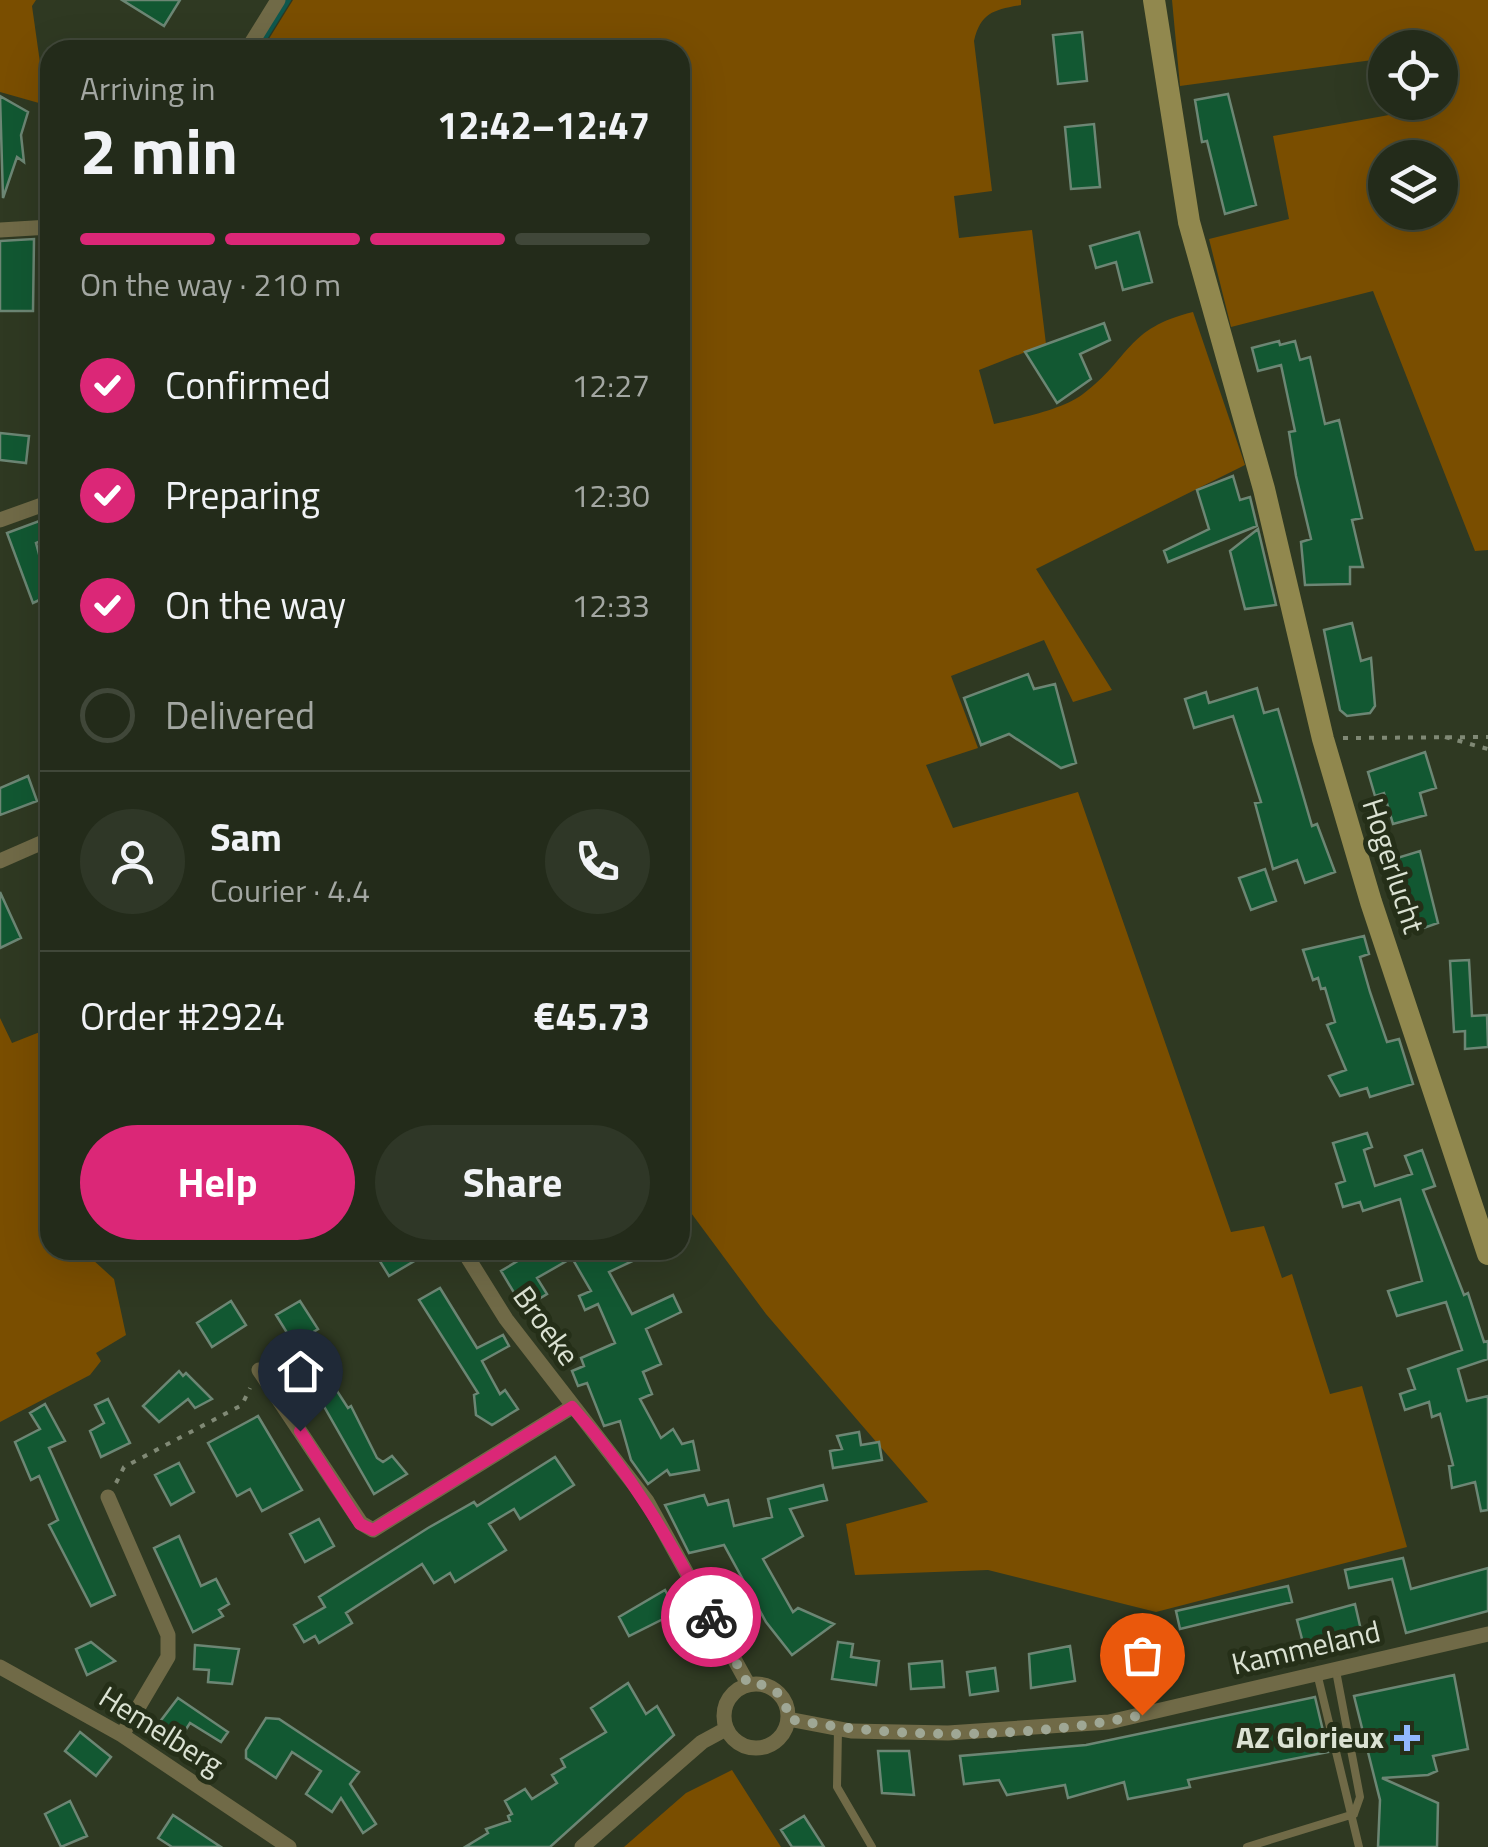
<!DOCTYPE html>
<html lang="en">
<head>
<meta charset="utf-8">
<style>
	body { margin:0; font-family:"Titillium Web",sans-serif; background:#2f3727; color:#f1f3f6; height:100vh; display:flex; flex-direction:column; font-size:38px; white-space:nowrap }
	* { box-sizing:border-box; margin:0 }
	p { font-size:32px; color:#a3a7a2 }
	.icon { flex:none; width:55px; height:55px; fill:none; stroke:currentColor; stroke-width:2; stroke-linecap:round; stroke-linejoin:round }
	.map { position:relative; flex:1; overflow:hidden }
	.sheet { position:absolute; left:40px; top:40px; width:650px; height:1220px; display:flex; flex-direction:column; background:#232b1a; border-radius:30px; box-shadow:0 10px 40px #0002,0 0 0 2px #404739 }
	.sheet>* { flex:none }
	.fabs { position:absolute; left:1368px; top:30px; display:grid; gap:20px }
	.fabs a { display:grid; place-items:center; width:90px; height:90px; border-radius:50%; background:#232b1a; box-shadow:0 10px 40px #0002,0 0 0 2px #404739; font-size:50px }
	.pin { position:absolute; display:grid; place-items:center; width:85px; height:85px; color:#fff; margin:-102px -42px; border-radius:50% 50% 50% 0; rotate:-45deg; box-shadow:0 0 10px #0007 }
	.pin .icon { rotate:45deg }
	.courier { position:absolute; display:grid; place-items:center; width:100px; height:100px; margin:-50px; border:8px solid #db2777; border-radius:50%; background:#fff; color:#222; box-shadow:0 2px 12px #0007 }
	.headline em { font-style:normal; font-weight:700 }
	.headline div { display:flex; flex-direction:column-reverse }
	.headline { display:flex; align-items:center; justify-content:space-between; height:170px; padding:0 40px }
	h1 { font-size:65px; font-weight:700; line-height:75px }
	.bar { display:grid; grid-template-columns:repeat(4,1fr); gap:15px 10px; align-content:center; height:120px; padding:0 40px }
	.bar i { height:12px; border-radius:8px; background:#404739 }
	.bar .selected { background:#db2777 }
	.bar p { grid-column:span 4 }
	.line { display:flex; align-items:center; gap:25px; padding:0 40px; border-top:2px solid #404739 }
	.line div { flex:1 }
	.round { display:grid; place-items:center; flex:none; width:105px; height:105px; border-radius:52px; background:#2f3727 }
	ol { padding:0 40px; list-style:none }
	li { display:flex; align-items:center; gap:30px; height:110px }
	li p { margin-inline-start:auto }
	li .icon { padding:10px; border-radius:50%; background:#db2777; color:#fff; stroke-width:4 }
	li:last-child { color:#a3a7a2 }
	li i { width:55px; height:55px; border:5px solid #404739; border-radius:50% }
	.cta { display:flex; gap:20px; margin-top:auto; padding:20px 40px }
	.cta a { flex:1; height:115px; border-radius:60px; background:#db2777; color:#fff; font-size:40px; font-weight:700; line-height:115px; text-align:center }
	.cta a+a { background:#2f3727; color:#f1f3f6 }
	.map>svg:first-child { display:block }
	.green { fill:#7a4e00; fill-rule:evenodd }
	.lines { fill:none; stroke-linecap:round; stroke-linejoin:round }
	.stream { stroke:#0e584e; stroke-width:6 }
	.building { fill:#125832; stroke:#6c8674; stroke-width:2.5 }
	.path { stroke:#808975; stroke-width:4; stroke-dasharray:5 8; stroke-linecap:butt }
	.lane { stroke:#706a47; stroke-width:8 }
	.street { stroke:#706a47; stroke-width:15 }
	.secondary { stroke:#91884e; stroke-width:22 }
	.done { stroke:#9fa795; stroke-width:10; stroke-dasharray:0 18 }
	.route { stroke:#db2777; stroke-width:12 }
	.poi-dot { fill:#92b7fd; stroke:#252f18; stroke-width:4 }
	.labels { text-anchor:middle; stroke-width:10; stroke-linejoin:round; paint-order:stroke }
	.street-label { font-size:30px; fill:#dbe2d3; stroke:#252f18 }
	.poi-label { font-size:30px; font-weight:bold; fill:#dbe2d3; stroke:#252f18; text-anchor:end }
</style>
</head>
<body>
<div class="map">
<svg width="1488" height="1847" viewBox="0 0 1488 1847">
	<rect width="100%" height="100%" fill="#2f3922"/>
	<path class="green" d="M0 0H36L32 6 46 105 0 92Z
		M293 0H1021V5C994 10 981 12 974 41L992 191 954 196 959 238 1032 230 1046 344 979 370 994 424C1020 418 1062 410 1083 394 1130 359 1126 328 1193 312L1245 465 1036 569 1112 690 1073 702 1044 640 951 676 978 748 926 765 953 828 1078 792 1231 1232 1264 1226 1282 1278 1292 1274 1330 1394 1362 1386 1407 1547 1156 1612 988 1570 855 1575 846 1524 928 1502 766 1314 680 1198V50H262Z
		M1172 0H1488V550L1475 551 1373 291 1231 327 1209 239 1289 219 1273 136 1389 115 1388 103 1440 102V48H1385V86L1380 59 1180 86ZM1385 158H1440V212H1385Z
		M0 1018 12 1043 50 1028V1250H82L114 1279 126 1335 96 1353 101 1361 90 1375 0 1422Z
		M732 1770 781 1847H624L686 1793Z"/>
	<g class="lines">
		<path class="stream" d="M257 50 288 0"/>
	</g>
	<path class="building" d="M122 0H180L164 26Z
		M1082 32 1087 81 1058 84 1053 35Z
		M1228 94 1256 205 1225 214 1207 141 1202 142 1195 100Z
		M0 96 28 112 21 135 24 162 17 157 3 198Z
		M1094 124 1100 187 1071 189 1065 127Z
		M1139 232 1152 282 1123 290 1116 262 1096 268 1090 246Z
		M34 239 33 311H0V241Z
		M1104 323 1110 340 1080 354 1091 379 1057 403 1025 352Z
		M1279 341 1280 345 1295 341 1300 360 1310 357 1325 424 1339 420 1362 518 1352 520 1363 567H1350V584L1305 585 1301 542 1311 539 1296 476 1289 432 1295 431 1281 365 1258 371 1252 348Z
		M0 433 29 436 26 463 0 460Z
		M1233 476 1240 500 1250 497 1257 526 1168 562 1164 551 1209 529 1197 490Z
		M50 517V537L36 543 50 595 33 603 7 533Z
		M1258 529 1276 605 1245 609 1230 551Z
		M1352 623 1361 661 1371 658 1375 706 1370 713 1347 716 1340 710 1324 630Z
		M1028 674 1034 689 1055 684 1076 763 1061 768 1009 734 981 745 964 698Z
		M1257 688 1264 713 1278 709 1312 826 1317 824 1335 872 1305 883 1297 860 1273 869 1255 803 1261 802 1233 716 1194 728 1185 699 1206 692 1209 703Z
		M1425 752 1436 788 1420 793 1426 815 1393 824 1384 793 1375 796 1368 772Z
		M28 776 37 801 0 815V788Z
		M1420 851 1438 923 1418 930 1395 878 1402 875 1397 858Z
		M1265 869 1276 901 1251 910 1239 878Z
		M0 892 21 938 0 948Z
		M1364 936 1369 954 1360 957 1370 992 1387 1042 1399 1039 1413 1084 1370 1097 1367 1088 1340 1096 1329 1076 1346 1070 1327 1025 1335 1022 1325 988 1321 989 1318 978 1313 980 1303 950Z
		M1469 960 1472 1016 1487 1015 1488 1047 1465 1049V1031L1454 1032 1450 961Z
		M1367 1133 1372 1147 1364 1150 1375 1186 1412 1174 1405 1156 1422 1150 1435 1186 1423 1190 1464 1295 1468 1293 1484 1342 1488 1341V1359L1458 1369 1467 1401 1488 1396V1510L1481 1511 1475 1482 1452 1488 1449 1466 1453 1465 1440 1414 1432 1417 1429 1402 1405 1410 1400 1394 1415 1389 1408 1369 1462 1350 1446 1302 1397 1316 1388 1291 1422 1281 1400 1199 1363 1211 1360 1202 1343 1207 1336 1184 1345 1181 1333 1143Z
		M373 1250H433L389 1276Z
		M536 1250H656L609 1272 632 1314 673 1295 681 1312 646 1329 661 1364 643 1372 652 1394 640 1399 661 1438 673 1429 682 1444 693 1441 699 1470 670 1475 667 1470 648 1484 631 1460 620 1421 604 1426 587 1383 578 1386 572 1371 584 1366 581 1358 615 1343 598 1304 585 1310 579 1296 591 1291 572 1258 537 1278 547 1294 532 1303 525 1291 516 1296 501 1271Z
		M440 1288 477 1348 503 1335 509 1346 482 1361 500 1394 505 1390 518 1409 492 1425 476 1415 474 1395 478 1393 419 1300Z
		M231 1301 246 1325 212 1347 197 1323Z
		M300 1301 318 1329 294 1344 276 1315Z
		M317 1360 348 1408 351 1406 377 1458 383 1462 392 1456 407 1474 374 1494 318 1396 314 1398 297 1374Z
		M179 1371 183 1376 186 1373 212 1399 195 1408 188 1399 159 1422 143 1406Z
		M108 1399 130 1443 101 1457 90 1431 104 1423 95 1405Z
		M45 1404 65 1441 49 1448 115 1595 91 1606 49 1525 58 1520 39 1476 31 1480 15 1442 40 1429 30 1413Z
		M258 1416 302 1490 262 1511 250 1489 237 1496 208 1443Z
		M859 1432 861 1445 879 1442 882 1460 833 1468 830 1451 842 1449 837 1436Z
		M555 1457 574 1485 520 1519 514 1509 489 1524 506 1550 455 1582 450 1573 434 1583 422 1564 346 1613 352 1623 319 1643 315 1636 304 1642 294 1625 325 1607 319 1597 428 1528 474 1502 477 1506Z
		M179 1463 194 1492 171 1505 155 1475Z
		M823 1485 827 1500 790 1509 803 1536 763 1559 793 1612 798 1608 834 1624 792 1655 766 1622 724 1545 689 1553 665 1505 704 1495 708 1505 728 1500 734 1526 772 1517 768 1499Z
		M319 1519 334 1546 305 1562 290 1534Z
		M179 1536 201 1586 216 1579 229 1604 219 1610 223 1616 193 1632 154 1548Z
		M1403 1558 1411 1589 1488 1568V1611L1406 1633 1392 1579 1349 1588 1345 1570Z
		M1288 1586 1292 1602 1180 1629 1176 1611Z
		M665 1590 677 1612 629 1636 619 1617Z
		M1355 1604 1363 1639 1306 1654 1297 1620Z
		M91 1642 115 1661 87 1675 76 1649Z
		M838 1642 853 1644 851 1657 879 1661 876 1685 832 1679Z
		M1151 1643 1158 1671 1116 1681 1110 1651Z
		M195 1645 239 1649 232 1684 208 1682 209 1670 194 1669Z
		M1070 1646 1075 1681 1031 1688 1029 1654Z
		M942 1661 944 1687 911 1689 909 1664Z
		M995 1668 998 1691 970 1695 967 1672Z
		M1454 1675 1468 1749 1433 1756 1437 1771 1428 1775 1382 1778 1438 1803 1437 1847H1378L1380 1800 1354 1696Z
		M628 1683 646 1714 657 1706 674 1735 550 1847H465L488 1833 486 1829 510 1821 508 1816 512 1814 505 1801 525 1789 532 1799 557 1783 552 1775 565 1767 561 1759 606 1732 591 1708Z
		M1315 1697 1328 1752 1188 1780 1190 1787 1128 1799 1124 1782 1068 1798 1065 1785 1007 1795 999 1780 964 1784 960 1756 1086 1745Z
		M178 1698 228 1732 221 1742 190 1723 181 1737 159 1723Z
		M266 1718 279 1719 359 1772 350 1784 376 1824 363 1833 341 1798 332 1812 306 1794 321 1771 292 1752 276 1778 246 1758V1750Z
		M80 1732 111 1757 96 1776 65 1751Z
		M878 1751H909L914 1795 882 1793Z
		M70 1801 87 1836 61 1847 45 1814Z
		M173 1815 221 1847H172L158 1838Z
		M804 1816 824 1847H792L781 1830Z"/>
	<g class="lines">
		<path class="path" d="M1445 737 1488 749
			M1343 738 1488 737
			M116 1483 124 1467 242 1405 250 1388"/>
		<path class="lane" d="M1336 1671 1360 1797 1354 1814
			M1317 1673 1359 1847
			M838 1729 837 1787 872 1847
			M1247 1847 1354 1814"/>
		<path class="street" d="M247 50 278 0
			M0 230 50 227
			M0 520 50 502
			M0 861 50 839
			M463 1250 506 1319 647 1501 748 1684
			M259 1370 361 1523 373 1530 572 1407
			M108 1497 168 1635V1657L122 1735
			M0 1667 122 1735 289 1847
			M724 1716a32 32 0 1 1 64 0a32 32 0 1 1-64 0Z
			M788 1719 851 1731 948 1733 1109 1722 1488 1634
			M582 1847 702 1742 726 1729"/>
		<path class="secondary" d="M1154 0 1189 222 1264 489 1323 739 1371 902 1488 1254"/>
	</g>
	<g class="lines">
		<path class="done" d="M711 1617 748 1684C772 1682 787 1696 788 1719 903 1740 1027 1739 1142 1715"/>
		<path class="route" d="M300 1431 360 1524 373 1530 572 1407C630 1471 670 1541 711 1617"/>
	</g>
	<path class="poi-dot" d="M1402 1723h10v10h10v10h-10v10h-10v-10h-10v-10h10z"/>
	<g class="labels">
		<g class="street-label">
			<text transform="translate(1393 866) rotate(72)" y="10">Hogerlucht</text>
			<text transform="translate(546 1326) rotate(54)" y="10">Broeke</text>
			<text transform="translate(1306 1648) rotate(-13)" y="10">Kammeland</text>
			<text transform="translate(161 1731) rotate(32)" y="10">Hemelberg</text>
		</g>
		<g class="poi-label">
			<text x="1384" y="1748">AZ Glorieux</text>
		</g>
	</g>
</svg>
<div class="fabs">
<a><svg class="icon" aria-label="locate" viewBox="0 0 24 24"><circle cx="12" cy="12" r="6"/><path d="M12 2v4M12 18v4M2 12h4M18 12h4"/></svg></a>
<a><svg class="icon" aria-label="layers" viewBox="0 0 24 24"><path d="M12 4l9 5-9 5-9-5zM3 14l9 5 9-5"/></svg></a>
</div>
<div class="pin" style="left:1142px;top:1715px;background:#ea580c"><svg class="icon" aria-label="bag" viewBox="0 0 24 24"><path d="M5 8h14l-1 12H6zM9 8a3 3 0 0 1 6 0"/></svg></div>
<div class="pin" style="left:300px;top:1431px;background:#1f2937"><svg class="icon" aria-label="home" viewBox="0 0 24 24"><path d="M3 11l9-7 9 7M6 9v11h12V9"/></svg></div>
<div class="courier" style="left:711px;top:1617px"><svg class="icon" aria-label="bike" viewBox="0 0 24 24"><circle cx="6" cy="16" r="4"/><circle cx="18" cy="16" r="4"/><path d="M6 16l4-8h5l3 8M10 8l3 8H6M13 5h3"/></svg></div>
<section class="sheet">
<div class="headline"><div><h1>2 min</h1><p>Arriving in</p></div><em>12:42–12:47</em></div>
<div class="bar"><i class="selected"></i><i class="selected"></i><i class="selected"></i><i></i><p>On the way · 210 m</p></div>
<ol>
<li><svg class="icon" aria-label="check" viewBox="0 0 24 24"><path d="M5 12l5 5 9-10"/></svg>Confirmed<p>12:27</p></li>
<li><svg class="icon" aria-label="check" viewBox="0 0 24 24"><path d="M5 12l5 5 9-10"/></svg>Preparing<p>12:30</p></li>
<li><svg class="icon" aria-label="check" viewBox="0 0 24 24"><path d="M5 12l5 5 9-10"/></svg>On the way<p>12:33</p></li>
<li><i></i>Delivered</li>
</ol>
<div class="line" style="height:180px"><a class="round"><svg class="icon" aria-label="person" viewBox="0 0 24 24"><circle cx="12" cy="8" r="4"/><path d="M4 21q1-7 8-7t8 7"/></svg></a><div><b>Sam</b><p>Courier · 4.4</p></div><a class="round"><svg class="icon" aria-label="phone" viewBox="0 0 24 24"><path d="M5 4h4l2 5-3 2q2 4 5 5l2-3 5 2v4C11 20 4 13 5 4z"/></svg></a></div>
<div class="line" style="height:130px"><div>Order #2924</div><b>€45.73</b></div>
<div class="cta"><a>Help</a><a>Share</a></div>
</section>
</div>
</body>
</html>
